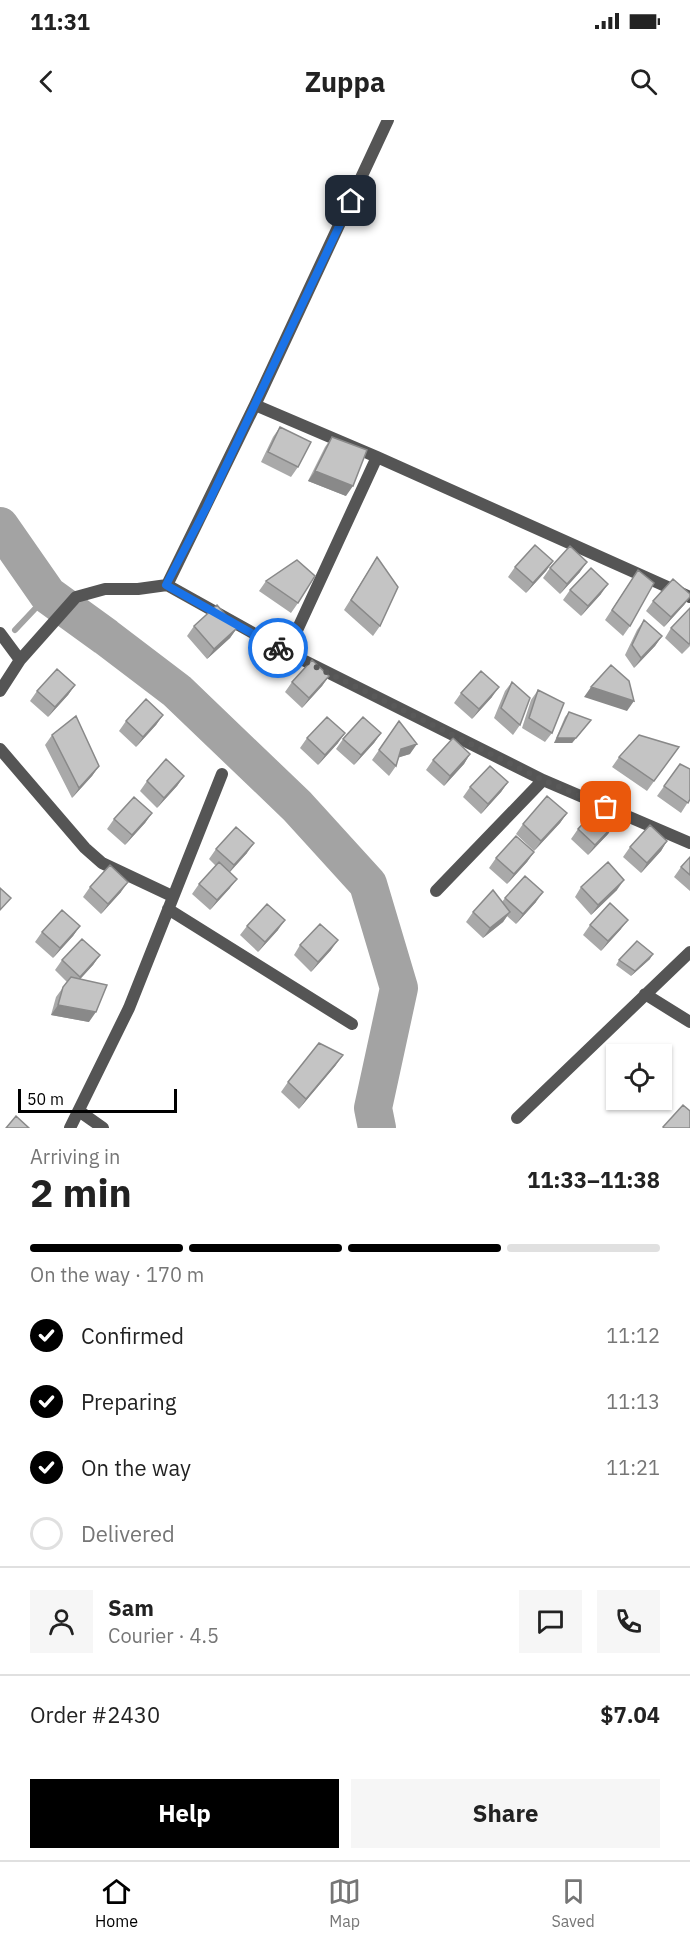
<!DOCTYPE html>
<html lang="en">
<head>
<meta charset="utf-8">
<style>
	body { margin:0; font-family:"IBM Plex Sans",sans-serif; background:#f6f6f6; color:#222; height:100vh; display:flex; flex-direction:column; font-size:22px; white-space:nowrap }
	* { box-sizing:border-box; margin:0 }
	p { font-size:20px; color:#767676 }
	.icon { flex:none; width:33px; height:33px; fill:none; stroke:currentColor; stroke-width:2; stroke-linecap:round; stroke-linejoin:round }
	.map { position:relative; height:1008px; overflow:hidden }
	.sheet { display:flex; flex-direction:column; background:#fff; flex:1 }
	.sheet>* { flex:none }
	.buttons { position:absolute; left:606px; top:924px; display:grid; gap:12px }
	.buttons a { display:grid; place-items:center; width:66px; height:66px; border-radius:0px; background:#fff; box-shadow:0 2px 4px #0004; font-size:30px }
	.scale { position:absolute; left:18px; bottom:15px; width:159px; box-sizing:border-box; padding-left:6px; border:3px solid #000; border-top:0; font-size:16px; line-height:21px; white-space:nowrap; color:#000; -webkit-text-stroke:4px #fff; paint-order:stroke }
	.pin { position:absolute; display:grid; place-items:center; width:51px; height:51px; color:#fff; margin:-26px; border-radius:12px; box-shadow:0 3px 9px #0006 }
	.courier { position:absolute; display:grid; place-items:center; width:60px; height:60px; margin:-30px; border:4px solid #1a73e8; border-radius:50%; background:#fff; color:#222; box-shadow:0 2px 8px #0007 }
	.head em { font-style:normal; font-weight:700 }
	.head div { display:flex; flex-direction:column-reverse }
	.head { display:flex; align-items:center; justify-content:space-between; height:102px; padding:0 30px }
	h1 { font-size:39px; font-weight:700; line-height:45px }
	.bar { display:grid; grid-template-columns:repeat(4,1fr); gap:9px 6px; align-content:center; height:72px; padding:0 30px }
	.bar i { height:8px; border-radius:4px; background:#e0e0e0 }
	.bar .active { background:#000 }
	.bar p { grid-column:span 4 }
	.line { display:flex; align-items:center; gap:15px; padding:0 30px; border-top:2px solid #e0e0e0 }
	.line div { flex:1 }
	.round { display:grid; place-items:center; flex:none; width:63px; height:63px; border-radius:0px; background:#f6f6f6 }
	ol { padding:0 30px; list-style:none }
	li { display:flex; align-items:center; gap:18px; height:66px }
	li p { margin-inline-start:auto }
	li .icon { padding:6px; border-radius:50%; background:#000; color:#fff; stroke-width:4 }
	li:last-child { color:#767676 }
	li i { width:33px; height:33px; border:3px solid #e0e0e0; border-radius:50% }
	.primary-button { display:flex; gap:12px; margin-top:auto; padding:12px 30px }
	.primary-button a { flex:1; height:69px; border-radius:0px; background:#000; color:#fff; font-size:24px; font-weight:700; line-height:69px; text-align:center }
	.primary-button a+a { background:#f6f6f6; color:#222 }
	.status { display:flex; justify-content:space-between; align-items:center; height:42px; padding:0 30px; background:#fff; direction:ltr }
	.status svg { height:16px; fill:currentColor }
	header { display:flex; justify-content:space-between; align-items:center; height:78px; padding:0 30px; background:#fff; font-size:27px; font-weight:700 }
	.tabs { display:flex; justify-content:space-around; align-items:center; height:84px; border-top:2px solid #e0e0e0; background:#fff; font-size:16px; color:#767676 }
	.tabs a { display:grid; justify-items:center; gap:3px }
	.tabs .active { color:#000 }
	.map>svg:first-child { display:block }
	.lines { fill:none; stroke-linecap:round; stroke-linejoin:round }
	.stream { stroke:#a3a3a3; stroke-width:6 }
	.river { stroke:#a3a3a3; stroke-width:38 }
	.street { stroke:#555; stroke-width:12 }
	.wall { fill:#a9a9a9 }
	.shaded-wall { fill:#898989 }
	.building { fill:#c4c4c4; stroke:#898989; stroke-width:1.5 }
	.done { stroke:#595959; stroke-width:6; stroke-dasharray:0 10.8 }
	.route { stroke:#1a73e8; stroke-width:8 }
</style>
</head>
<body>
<div class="status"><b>11:31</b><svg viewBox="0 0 49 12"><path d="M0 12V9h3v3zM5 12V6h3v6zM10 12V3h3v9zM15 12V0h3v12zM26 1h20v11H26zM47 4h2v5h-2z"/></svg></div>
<header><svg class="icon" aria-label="back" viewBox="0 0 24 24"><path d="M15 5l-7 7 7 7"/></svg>Zuppa<svg class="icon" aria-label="search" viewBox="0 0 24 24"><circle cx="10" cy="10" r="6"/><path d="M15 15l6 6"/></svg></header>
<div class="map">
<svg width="690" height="1008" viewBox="0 0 690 1008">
	<rect width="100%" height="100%" fill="#fff"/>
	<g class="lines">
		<path class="stream" d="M15 510 48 475"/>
		<path class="river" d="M0 406 48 475 106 517 177 571 297 686 368 764 399 868 373 988 377 1008"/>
		<path class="street" d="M255 285 377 337 690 477
			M167 465 255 285 388 0
			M0 513 20 540
			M287 532 377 337
			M0 571 20 540 76 477 105 469H138L167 465 287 532 543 660 690 723
			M0 629 85 728 102 743 172 776
			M436 771 543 660
			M168 789 352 904
			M645 874 690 902
			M79 991 103 1008
			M517 998 690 832
			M70 1008 129 888 222 654"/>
	</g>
	<path class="wall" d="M280 307 298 347 291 357 261 342 273 317Z
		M332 317 346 376 308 361 325 327Z
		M377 437 380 506 373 516 344 490Z
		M553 441 546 451 526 473 508 457 515 447Z
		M550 448 580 452 560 474 543 458Z
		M638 450 630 506 623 516 605 500Z
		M266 461 298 483 291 493 259 471Z
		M570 470 601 474 581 496 563 480Z
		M690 477 684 485 664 507 646 491 653 481Z
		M690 488V526L682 534 665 518 671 508Z
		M644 500 662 516 655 526 634 548 625 535 637 510Z
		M194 506 237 508 230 518 207 539 187 516Z
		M329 556 322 566 302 588 285 572 292 562Z
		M512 562 520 605 513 615 494 598 505 571Z
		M75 565 68 575 48 597 30 581 37 571Z
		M538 570 552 613 545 622 522 608 531 580Z
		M461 573 492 577 472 599 454 583Z
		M569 592 587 605 572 623H554L565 597Z
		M163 595 156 605 136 627 119 611 126 601Z
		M399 601 410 634 399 637 396 646 389 656 372 640Z
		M381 613 374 623 354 645 336 629 343 619Z
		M52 615 99 646 92 656 72 678 45 625Z
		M307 618 338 623 318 645 300 628Z
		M679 627 647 671 612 647 619 637Z
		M470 634 464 644 444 666 426 650 433 640Z
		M680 644 690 679 681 693 657 676Z
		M184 656 177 666 157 688 140 671 147 661Z
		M508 662 501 672 481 694 463 677 470 667Z
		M152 693 145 703 125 725 107 709 114 699Z
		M567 693 560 703 534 731 516 714 523 704Z
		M615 704 608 714 588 735 571 719 578 709Z
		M667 721 661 731 641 753 623 737 630 727Z
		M216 729 247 733 230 752V768L210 790 192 774 199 764 216 746 209 739Z
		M534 732 527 742 507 764 489 748 496 738Z
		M690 737V771L674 757 681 747Z
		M90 767 121 772 101 794 83 777Z
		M581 767 617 770 591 795 575 777Z
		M505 778 536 782 516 804 507 796 503 802 483 818 466 802 473 792 502 782Z
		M590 805 621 809 601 831 583 815Z
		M80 806 73 816 53 838 35 822 42 812Z
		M247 806 278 810 258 832 240 815Z
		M300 825 331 830 311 852 294 835Z
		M100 835 93 845 80 859 89 902 51 895 56 877 67 862 55 850 62 840Z
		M650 839 631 856 616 845 619 840Z
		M336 945 299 989 281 972 288 962Z"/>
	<path class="shaded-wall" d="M315 351 353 366 346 376 308 361Z
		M553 441 546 451 526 473 533 463Z
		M587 442 580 452 560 474 567 464Z
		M608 464 601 474 581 496 588 486Z
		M690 477 684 485 664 507 671 497Z
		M237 508 230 518 207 539 214 529Z
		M662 516 655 526 634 548 641 538Z
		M329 556 322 566 302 588 309 578Z
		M75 565 68 575 48 597 55 587Z
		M499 567 492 577 472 599 479 589Z
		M591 567 634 581 627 591 584 577Z
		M163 595 156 605 136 627 143 617Z
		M591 600 572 623H554L557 618Z
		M345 613 338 623 318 645 325 635Z
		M381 613 374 623 354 645 361 635Z
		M417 624 410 634 394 639 401 629Z
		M470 634 464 644 444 666 450 656Z
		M99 646 92 656 72 678 79 668Z
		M184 656 177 666 157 688 164 678Z
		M508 662 501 672 481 694 488 684Z
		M152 693 145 703 125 725 132 715Z
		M567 693 560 703 534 731 541 721Z
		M615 704 608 714 588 735 595 725Z
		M667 721 661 731 641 753 647 743Z
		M254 723 247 733 227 755 234 745Z
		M534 732 527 742 507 764 514 754Z
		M237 759 230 768 210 790 217 780Z
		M624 760 617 770 591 795 598 785Z
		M128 762 121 772 101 794 108 784Z
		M543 772 536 782 516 804 523 794Z
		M510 792 503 802 483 818 490 808Z
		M285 800 278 810 258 832 265 822Z
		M628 800 621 809 601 831 608 821Z
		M80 806 73 816 53 838 60 828Z
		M338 820 331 830 311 852 318 842Z
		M653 834 650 839 631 856 635 851Z
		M100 835 93 845 73 867 80 857Z
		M58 885 96 892 89 902 51 895Z
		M343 935 336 945 299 989 306 979Z"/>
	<path class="building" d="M280 307 311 322 298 347 268 332Z
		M332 317 367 330 353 366 315 351Z
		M535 425 553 441 533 463 515 447Z
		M570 426 587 442 567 464 550 448Z
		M377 437 398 467 380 506 351 480Z
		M297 440 315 456 298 483 266 461Z
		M591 448 608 464 588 486 570 470Z
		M638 450 654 463 630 506 612 490Z
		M673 459 690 474V477L671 497 653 481Z
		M217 485 237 508 214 529 194 506Z
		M690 488V523L689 524 671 508Z
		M644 500 662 516 641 538 632 525Z
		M312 540 329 556 309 578 292 562Z
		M611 545 629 561 634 581 591 567Z
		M57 549 75 565 55 587 37 571Z
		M481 551 499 567 479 589 461 573Z
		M512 562 530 578 520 605 501 588Z
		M538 570 564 583 552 613 529 598Z
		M146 579 163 595 143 617 126 601Z
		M569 592 591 600 576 618H557Z
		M76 596 99 646 79 668 52 615Z
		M327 597 345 613 325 635 307 618Z
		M363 597 381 613 361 635 343 619Z
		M399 601 417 624 401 629 396 646 379 630Z
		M639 615 679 627 654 661 619 637Z
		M453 618 470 634 450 656 433 640Z
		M166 639 184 656 164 678 147 661Z
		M680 644 690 649V679L688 683 664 666Z
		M490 646 508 662 488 684 470 667Z
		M547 676 567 693 541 721 523 704Z
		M134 677 152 693 132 715 114 699Z
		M598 687 615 704 595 725 578 709Z
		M650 705 667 721 647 743 630 727Z
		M236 707 254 723 234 745 216 729Z
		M516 716 534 732 514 754 496 738Z
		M690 737V755L681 747Z
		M219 742 237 759 217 780 199 764Z
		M608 742 624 760 598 785 581 767Z
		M110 745 128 762 108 784 90 767Z
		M525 756 543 772 523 794 505 778Z
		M0 768 11 778 0 790Z
		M493 770 510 792 490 808 473 792Z
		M610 783 628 800 608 821 590 805Z
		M267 784 285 800 265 822 247 806Z
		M62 790 80 806 60 828 42 812Z
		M320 804 338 820 318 842 300 825Z
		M82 819 100 835 80 857 62 840Z
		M637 821 653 834 635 851 619 840Z
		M71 857 107 865 96 892 58 885 63 867Z
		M319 923 343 935 306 979 288 962Z
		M683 985 690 991V1008H664L663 1007Z
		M16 996 29 1008H6Z"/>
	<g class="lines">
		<path class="done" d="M278 528 543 660 606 687"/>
		<path class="route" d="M278 528 166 465 206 388 351 81"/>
	</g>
</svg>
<div class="buttons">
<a><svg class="icon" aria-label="locate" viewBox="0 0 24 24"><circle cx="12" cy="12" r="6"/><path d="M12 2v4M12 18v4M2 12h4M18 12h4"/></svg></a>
</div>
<div class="scale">50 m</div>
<div class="pin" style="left:606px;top:687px;background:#ea580c"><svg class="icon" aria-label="bag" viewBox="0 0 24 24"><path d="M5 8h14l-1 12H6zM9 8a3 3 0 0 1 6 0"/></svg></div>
<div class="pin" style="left:351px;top:81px;background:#1f2937"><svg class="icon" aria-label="home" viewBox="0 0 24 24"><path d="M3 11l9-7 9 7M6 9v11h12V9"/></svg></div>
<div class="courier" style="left:278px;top:528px"><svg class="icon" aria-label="bike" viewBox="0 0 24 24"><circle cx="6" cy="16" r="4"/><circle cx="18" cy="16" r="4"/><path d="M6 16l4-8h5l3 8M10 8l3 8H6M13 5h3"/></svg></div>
</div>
<section class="sheet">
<div class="head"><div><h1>2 min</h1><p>Arriving in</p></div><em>11:33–11:38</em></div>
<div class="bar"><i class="active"></i><i class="active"></i><i class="active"></i><i></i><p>On the way · 170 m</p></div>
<ol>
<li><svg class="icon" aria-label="check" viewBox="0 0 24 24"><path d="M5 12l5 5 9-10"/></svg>Confirmed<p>11:12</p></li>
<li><svg class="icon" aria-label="check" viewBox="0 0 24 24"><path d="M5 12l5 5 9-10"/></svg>Preparing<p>11:13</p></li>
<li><svg class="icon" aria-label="check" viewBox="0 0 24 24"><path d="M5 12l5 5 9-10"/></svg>On the way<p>11:21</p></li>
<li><i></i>Delivered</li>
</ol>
<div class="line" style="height:108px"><a class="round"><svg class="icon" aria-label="person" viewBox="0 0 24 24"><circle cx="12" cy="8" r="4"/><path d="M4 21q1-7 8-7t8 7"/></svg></a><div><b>Sam</b><p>Courier · 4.5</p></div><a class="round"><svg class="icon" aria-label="chat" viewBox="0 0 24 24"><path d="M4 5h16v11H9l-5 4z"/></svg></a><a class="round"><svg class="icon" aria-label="phone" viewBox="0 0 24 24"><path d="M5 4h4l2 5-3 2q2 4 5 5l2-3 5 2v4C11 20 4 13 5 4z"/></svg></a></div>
<div class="line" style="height:78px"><div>Order #2430</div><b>$7.04</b></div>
<div class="primary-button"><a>Help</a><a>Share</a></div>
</section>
<nav class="tabs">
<a class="active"><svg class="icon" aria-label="home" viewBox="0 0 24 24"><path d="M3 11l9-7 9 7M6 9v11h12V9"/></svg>Home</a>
<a><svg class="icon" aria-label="map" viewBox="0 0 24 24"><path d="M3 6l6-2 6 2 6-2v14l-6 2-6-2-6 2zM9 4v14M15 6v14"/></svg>Map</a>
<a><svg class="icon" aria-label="saved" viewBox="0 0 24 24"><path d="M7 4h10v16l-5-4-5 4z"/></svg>Saved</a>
</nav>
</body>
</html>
